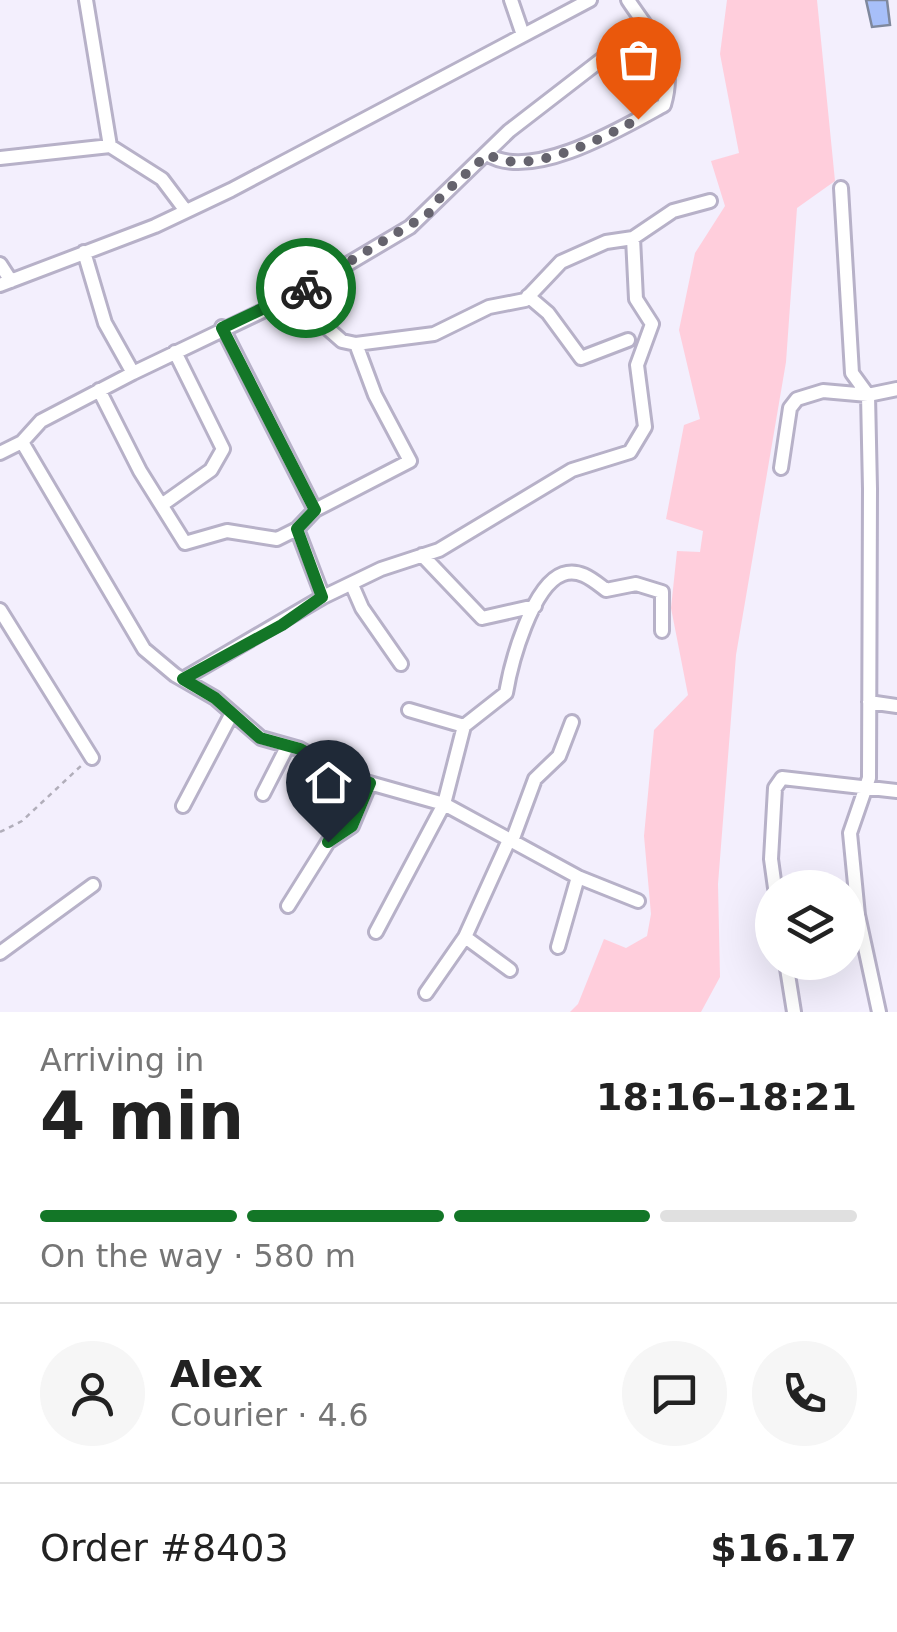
<!DOCTYPE html>
<html lang="en">
<head>
<meta charset="utf-8">
<style>
	body { margin:0; font-family:"DejaVu Sans",sans-serif; background:#f6f6f6; color:#222; height:100vh; display:flex; flex-direction:column; font-size:38px; white-space:nowrap }
	* { box-sizing:border-box; margin:0 }
	p { font-size:32px; color:#767676 }
	.icon { flex:none; width:55px; height:55px; fill:none; stroke:currentColor; stroke-width:2; stroke-linecap:round; stroke-linejoin:round }
	.map { position:relative; height:1012px; overflow:hidden }
	.drawer { display:flex; flex-direction:column; background:#fff; flex:1 }
	.drawer>* { flex:none }
	.controls { position:absolute; left:755px; top:870px; display:grid; gap:20px }
	.controls a { display:grid; place-items:center; width:110px; height:110px; border-radius:50%; background:#fff; box-shadow:0 10px 40px #0002; font-size:50px }
	.pin { position:absolute; display:grid; place-items:center; width:85px; height:85px; color:#fff; margin:-102px -42px; border-radius:50% 50% 50% 0; rotate:-45deg; box-shadow:0 0 10px #0007 }
	.pin .icon { rotate:45deg }
	.courier { position:absolute; display:grid; place-items:center; width:100px; height:100px; margin:-50px; border:8px solid #137627; border-radius:50%; background:#fff; color:#222; box-shadow:0 2px 12px #0007 }
	.overview em { font-style:normal; font-weight:800 }
	.overview div { display:flex; flex-direction:column-reverse }
	.overview { display:flex; align-items:center; justify-content:space-between; height:170px; padding:0 40px }
	h1 { font-size:65px; font-weight:800; line-height:75px }
	.bar { display:grid; grid-template-columns:repeat(4,1fr); gap:15px 10px; align-content:center; height:120px; padding:0 40px }
	.bar i { height:12px; border-radius:8px; background:#e0e0e0 }
	.bar .active { background:#137627 }
	.bar p { grid-column:span 4 }
	.line { display:flex; align-items:center; gap:25px; padding:0 40px; border-top:2px solid #e0e0e0 }
	.line div { flex:1 }
	.round { display:grid; place-items:center; flex:none; width:105px; height:105px; border-radius:52px; background:#f6f6f6 }
	.map>svg:first-child { display:block }
	.green { fill:#ffcedc }
	.building { fill:#a7bff9; stroke:#7f889d; stroke-width:2.5 }
	.lines { fill:none; stroke-linecap:round; stroke-linejoin:round }
	.minor-casing { stroke:#b7b1c8; stroke-width:18 }
	.path { stroke:#b1aeba; stroke-width:2.5; stroke-dasharray:5 5; stroke-linecap:butt }
	.minor { stroke:#fff; stroke-width:12 }
	.done { stroke:#65636d; stroke-width:10; stroke-dasharray:0 18 }
	.route { stroke:#137627; stroke-width:12 }
</style>
</head>
<body>
<div class="map">
<svg width="897" height="1012" viewBox="0 0 897 1012">
	<rect width="100%" height="100%" fill="#f3effd"/>
	<path class="green" d="M727 0H817L835 181 797 208 786 362 736 655 718 884 720 977 701 1012H570L578 1004 604 939 626 948 647 936 651 914 644 836 654 730 688 695 671 608 677 551 700 552 703 531 666 519 684 425 700 419 679 330 695 253 725 206 711 161 739 153 720 54Z"/>
	<path class="building" d="M866 0H887L890 25 872 27Z"/>
	<g class="lines">
		<defs>
			<path id="minor" d="M86 0 110 146
				M511 0 522 32
				M487 154C531 183 624 127 664 105 678 58 653 38 628 0
				M0 158 110 146 162 179 186 211
				M841 188 852 373 868 395 870 489 869 778 850 833 858 915 879 1012
				M0 264 11 281
				M0 285 155 226 231 190 590 0
				M528 296 548 313 581 358 628 340
				M292 297 342 341 356 344 434 334 489 307 525 300 561 262 606 242 633 238 673 211 710 201
				M222 327 315 510 297 529 323 597 381 569 439 550 572 470 630 452 645 427 637 365 652 324 636 299 633 238
				M133 373 292 297 410 227 509 131 645 26
				M99 390 140 471 185 543 227 531 277 539 297 529
				M22 442 144 649 175 675 215 698 261 738 300 749 348 777 444 804 578 877 558 947
				M0 453 22 442 41 421 133 373 105 323 84 252
				M781 468 790 408 797 399 823 391 868 395 897 389
				M163 504 211 470 223 449 175 352
				M315 510 410 461 375 395 356 344
				M422 555 482 618 535 606
				M352 585 362 608 401 664
				M0 610 92 758
				M183 679 323 597
				M869 702 897 706
				M409 710 464 726
				M263 794 287 747
				M183 806 231 715
				M512 841 535 779 559 756 572 722
				M578 877 638 901
				M775 888 771 859 775 788 782 778 897 791
				M288 906 328 842 352 826 370 783
				M376 932 444 804 464 726 506 693C511 663 532 585 563 574 580 568 594 581 606 590L636 584 662 592V631
				M465 937 510 970
				M0 953 93 885
				M786 962 794 1012
				M426 993 465 937 509 840"/>
		</defs>
		<use href="#minor" class="minor-casing"/>
		<path class="path" d="M0 832 22 821 83 764"/>
		<use href="#minor" class="minor"/>
	</g>
	<g class="lines">
		<path class="done" d="M306 288 428 214 442 195 488 154C525 179 603 138 638 119"/>
		<path class="route" d="M306 288 222 328 315 510 297 529 322 597 282 625 183 679 215 698 260 738 300 749 348 776 370 783 352 826 328 842"/>
	</g>
</svg>
<div class="controls">
<a><svg class="icon" aria-label="layers" viewBox="0 0 24 24"><path d="M12 4l9 5-9 5-9-5zM3 14l9 5 9-5"/></svg></a>
</div>
<div class="pin" style="left:638px;top:119px;background:#ea580c"><svg class="icon" aria-label="bag" viewBox="0 0 24 24"><path d="M5 8h14l-1 12H6zM9 8a3 3 0 0 1 6 0"/></svg></div>
<div class="pin" style="left:328px;top:842px;background:#1f2937"><svg class="icon" aria-label="home" viewBox="0 0 24 24"><path d="M3 11l9-7 9 7M6 9v11h12V9"/></svg></div>
<div class="courier" style="left:306px;top:288px"><svg class="icon" aria-label="bike" viewBox="0 0 24 24"><circle cx="6" cy="16" r="4"/><circle cx="18" cy="16" r="4"/><path d="M6 16l4-8h5l3 8M10 8l3 8H6M13 5h3"/></svg></div>
</div>
<section class="drawer">
<div class="overview"><div><h1>4 min</h1><p>Arriving in</p></div><em>18:16–18:21</em></div>
<div class="bar"><i class="active"></i><i class="active"></i><i class="active"></i><i></i><p>On the way · 580 m</p></div>
<div class="line" style="height:180px"><a class="round"><svg class="icon" aria-label="person" viewBox="0 0 24 24"><circle cx="12" cy="8" r="4"/><path d="M4 21q1-7 8-7t8 7"/></svg></a><div><b>Alex</b><p>Courier · 4.6</p></div><a class="round"><svg class="icon" aria-label="chat" viewBox="0 0 24 24"><path d="M4 5h16v11H9l-5 4z"/></svg></a><a class="round"><svg class="icon" aria-label="phone" viewBox="0 0 24 24"><path d="M5 4h4l2 5-3 2q2 4 5 5l2-3 5 2v4C11 20 4 13 5 4z"/></svg></a></div>
<div class="line" style="height:130px"><div>Order #8403</div><b>$16.17</b></div>
</section>
</body>
</html>
